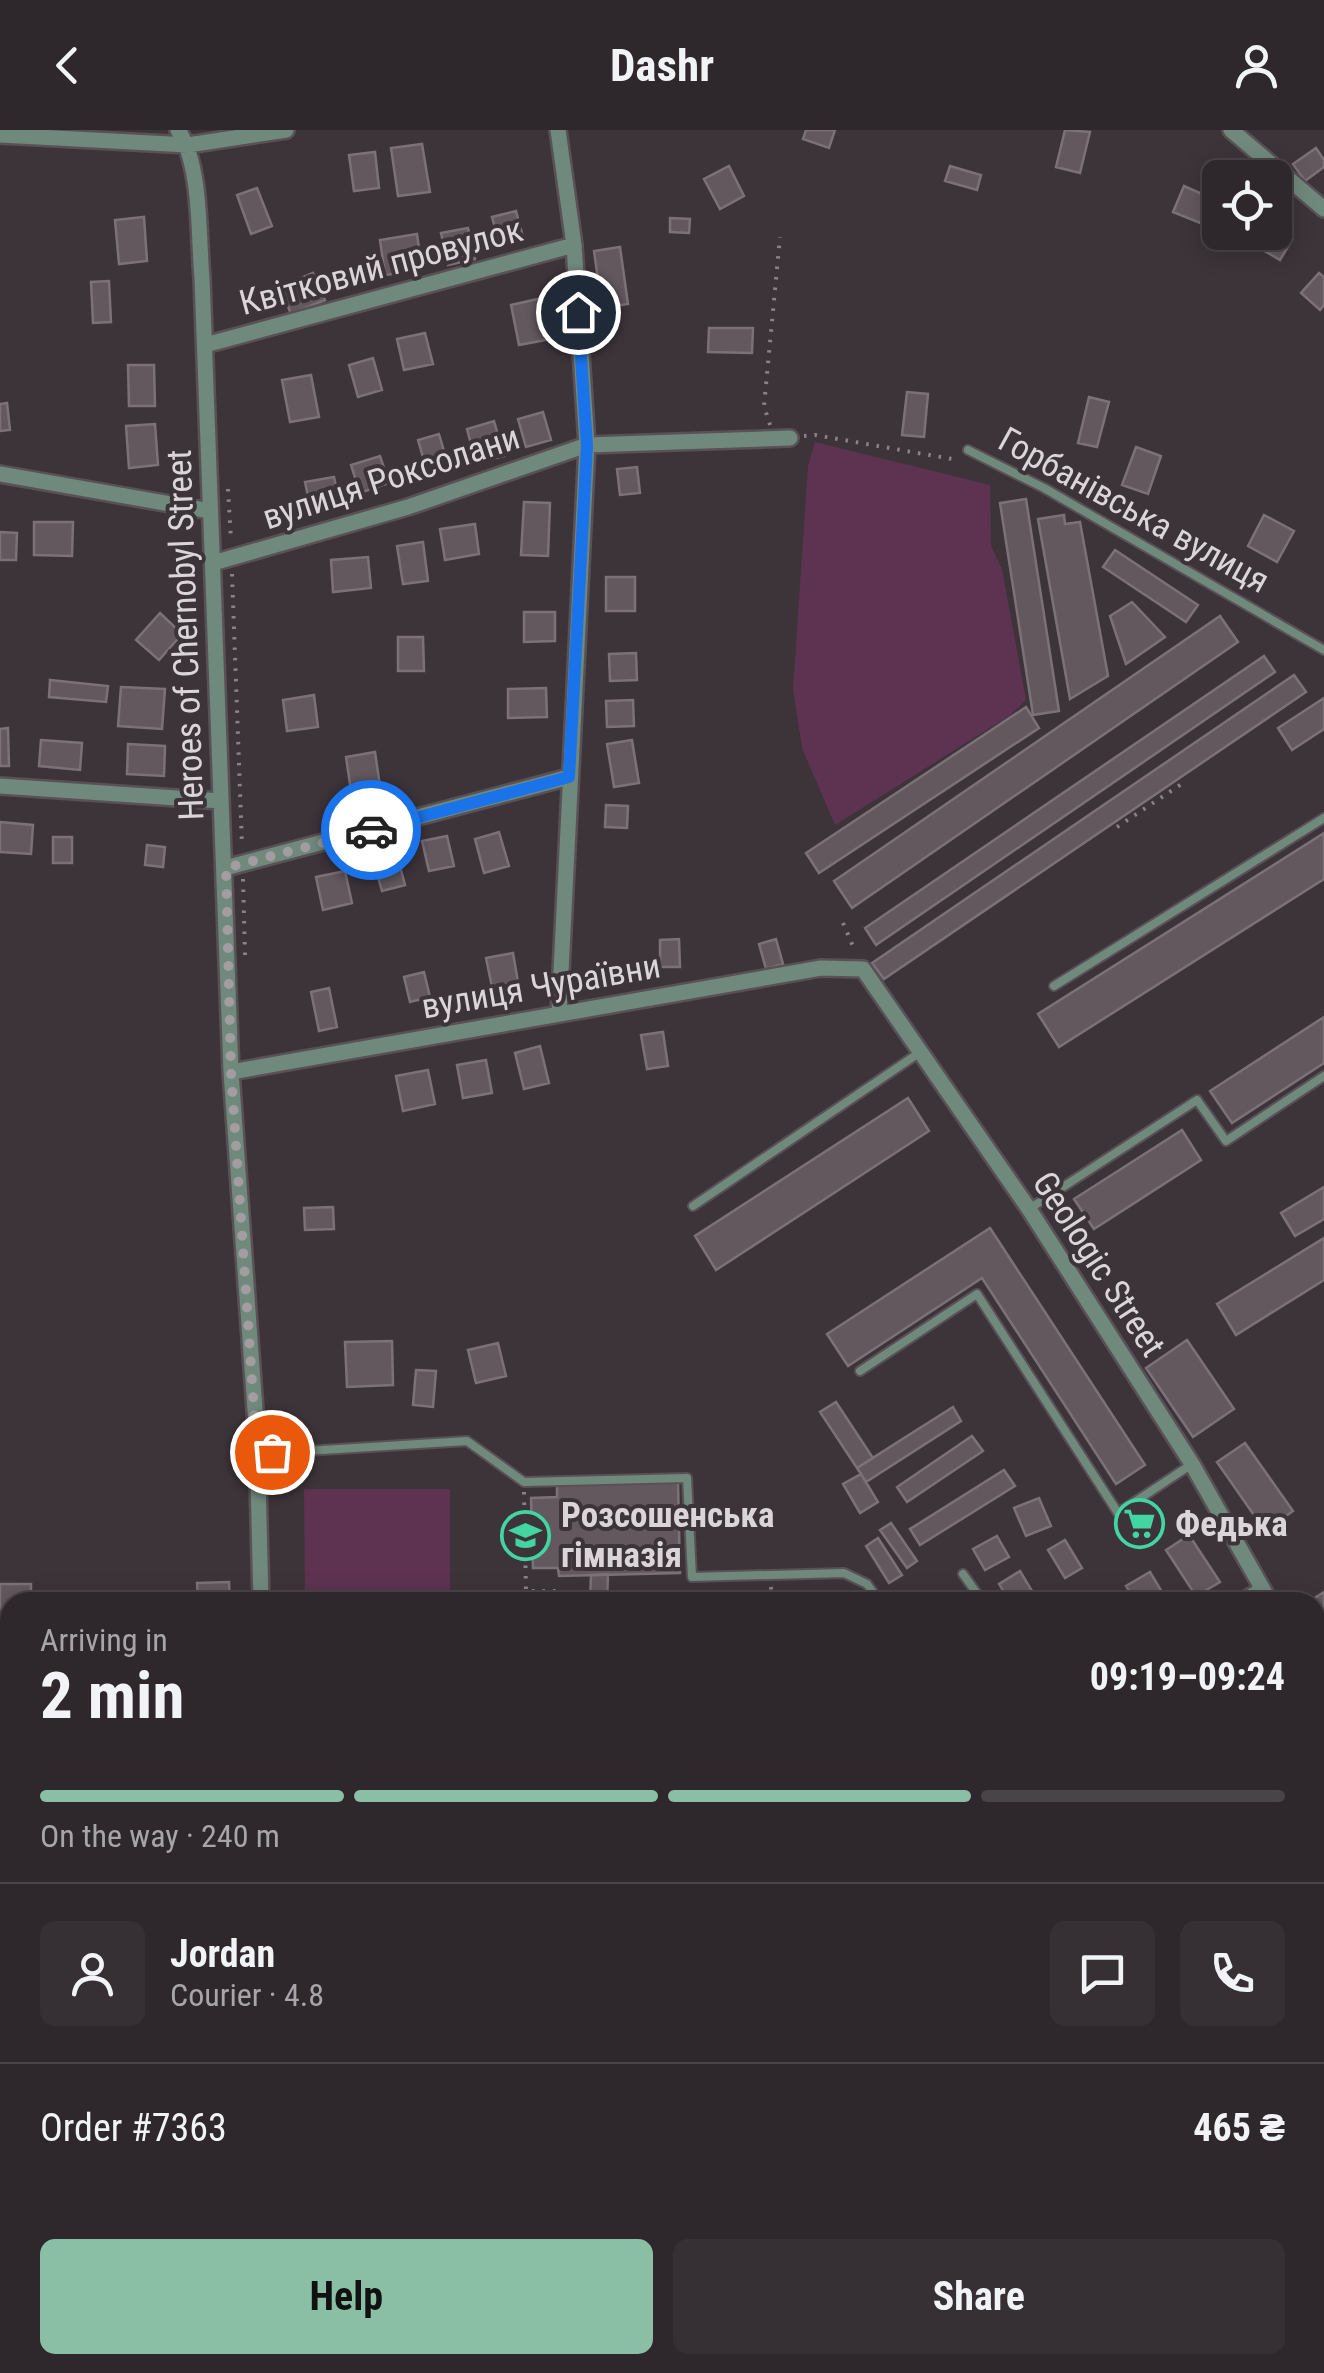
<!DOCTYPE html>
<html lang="en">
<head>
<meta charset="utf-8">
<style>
	body { margin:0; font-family:"Roboto Condensed",sans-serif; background:#362f34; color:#f1f3f6; height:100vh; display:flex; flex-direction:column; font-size:38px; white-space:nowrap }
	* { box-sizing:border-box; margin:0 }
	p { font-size:32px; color:#a7a5a9 }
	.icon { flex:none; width:55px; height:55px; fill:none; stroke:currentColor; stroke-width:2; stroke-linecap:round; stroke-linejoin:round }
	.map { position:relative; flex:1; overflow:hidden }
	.side { position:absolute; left:0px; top:1462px; width:1325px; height:782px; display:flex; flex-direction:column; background:#2e272c; border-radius:30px 30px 0 0; box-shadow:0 5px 25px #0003,0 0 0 2px #494448 }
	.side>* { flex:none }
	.buttons { position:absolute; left:1202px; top:30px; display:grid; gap:20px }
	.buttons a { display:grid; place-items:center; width:90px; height:90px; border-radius:15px; background:#2e272c; box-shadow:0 5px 25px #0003,0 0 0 2px #494448; font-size:50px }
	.pin { position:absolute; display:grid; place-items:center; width:85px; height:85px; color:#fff; margin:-42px; border:5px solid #fff; border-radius:50%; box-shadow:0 2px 10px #0007 }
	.courier { position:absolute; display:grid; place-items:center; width:100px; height:100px; margin:-50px; border:8px solid #1a73e8; border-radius:50%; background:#fff; color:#222; box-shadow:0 2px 12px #0007 }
	.headline em { font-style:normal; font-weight:700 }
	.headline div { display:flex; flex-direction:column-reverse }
	.headline { display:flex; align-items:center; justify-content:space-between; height:170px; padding:0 40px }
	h1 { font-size:65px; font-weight:700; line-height:75px }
	.bar { display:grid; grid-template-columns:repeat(4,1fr); gap:15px 10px; align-content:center; height:120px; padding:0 40px }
	.bar i { height:12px; border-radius:8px; background:#494448 }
	.bar .active { background:#8abfa5 }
	.bar p { grid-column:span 4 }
	.line { display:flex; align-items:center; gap:25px; padding:0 40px; border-top:2px solid #494448 }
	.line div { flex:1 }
	.round { display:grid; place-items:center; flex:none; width:105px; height:105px; border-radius:15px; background:#362f34 }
	.action { display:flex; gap:20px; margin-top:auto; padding:20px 40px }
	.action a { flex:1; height:115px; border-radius:15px; background:#8abfa5; color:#111; font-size:40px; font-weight:700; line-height:115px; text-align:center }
	.action a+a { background:#362f34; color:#f1f3f6 }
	header { display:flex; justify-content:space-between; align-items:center; height:130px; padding:0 40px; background:#2e272c; font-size:45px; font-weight:700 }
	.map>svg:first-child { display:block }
	.green { fill:#5d3351 }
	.building { fill:#62585e; stroke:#7b7177; stroke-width:2.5 }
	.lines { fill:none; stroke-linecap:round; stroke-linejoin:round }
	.lane-casing { stroke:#595156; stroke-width:12 }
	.street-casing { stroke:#595156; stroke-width:20 }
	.path { stroke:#898286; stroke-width:4; stroke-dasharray:2.5 8; stroke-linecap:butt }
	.lane { stroke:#70897d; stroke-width:8 }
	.street { stroke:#70897d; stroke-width:15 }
	.done { stroke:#a39da1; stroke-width:10; stroke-dasharray:0 18 }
	.route { stroke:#1a73e8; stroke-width:12 }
	.labels { text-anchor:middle; stroke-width:8; stroke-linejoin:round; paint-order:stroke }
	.street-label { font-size:35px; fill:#dad5d8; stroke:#3d343a }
	.poi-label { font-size:35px; font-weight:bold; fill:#dad5d8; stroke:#3d343a; text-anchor:start }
</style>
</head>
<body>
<header><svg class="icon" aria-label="back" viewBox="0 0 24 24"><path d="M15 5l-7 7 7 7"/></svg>Dashr<svg class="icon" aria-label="person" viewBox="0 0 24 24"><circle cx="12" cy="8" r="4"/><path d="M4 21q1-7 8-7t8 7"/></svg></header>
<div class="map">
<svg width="1324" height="2243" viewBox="0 0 1324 2243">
	<rect width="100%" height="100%" fill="#3d343a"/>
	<path class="green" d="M815 312 990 355 991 416 1002 439 1026 570 1009 586 835 695 802 618 793 559 808 336Z
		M304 1359H450V1472H305Z"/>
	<path class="building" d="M806 0H835L829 18 803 9Z
		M1065 0 1090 2 1080 43 1056 37Z
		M422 14 430 62 398 66 391 18Z
		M1316 18 1324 30V37L1305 51 1293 34Z
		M375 22 379 58 354 61 349 25Z
		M729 36 744 66 720 79 704 49Z
		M950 36 981 45 977 60 945 51Z
		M1184 56 1211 68 1200 93 1173 82Z
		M257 58 272 96 251 104 237 65Z
		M516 81 523 107 499 113 492 87Z
		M144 87 147 131 119 134 115 90Z
		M670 88 690 89 689 103 670 102Z
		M468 98 475 129 448 135 441 103Z
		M1275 100 1292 110 1280 130 1263 120Z
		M417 104 422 140 385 145 380 110Z
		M620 117 628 174 602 178 594 121Z
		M313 143 325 170 291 184 280 157Z
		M1319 143 1324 147V175L1320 180 1301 163Z
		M109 151 111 192 93 193 91 152Z
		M542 168 551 209 519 215 511 175Z
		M709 198H753L752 223 708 222Z
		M425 203 433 234 404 240 397 209Z
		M373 228 382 260 358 267 349 235Z
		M128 235H154L155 276H129Z
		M311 245 319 287 290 292 282 250Z
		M907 262 928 264 924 307 902 305Z
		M1089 267 1109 272 1097 317 1078 313Z
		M7 273 10 300 0 301V274Z
		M543 282 551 310 526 317 518 289Z
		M494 291 504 326 476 333 467 299Z
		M155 294 158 335 129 338 126 296Z
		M439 304 446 328 425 334 418 310Z
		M1136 317 1161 326 1148 364 1122 355Z
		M380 326 389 353 360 363 351 335Z
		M637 337 640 363 620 365 617 339Z
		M334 347 339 371 310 376 305 352Z
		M1026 369 1059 581 1033 585 1000 373Z
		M524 372 550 373 548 426 521 425Z
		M1064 385 1065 394 1080 392 1108 546 1070 569 1038 389Z
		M1264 385 1294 401 1277 432 1248 416Z
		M34 392H73L72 426 34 425Z
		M475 394 479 424 445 430 440 399Z
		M0 402 17 403 16 430H0Z
		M423 412 428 451 403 454 397 416Z
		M1115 420 1198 475 1186 492 1103 437Z
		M368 427 371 458 333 462 331 430Z
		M606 447H635V481H606Z
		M1132 472 1165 507 1126 534 1110 486Z
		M524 482H555V511L524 512Z
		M160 483 182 504 159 530 136 510Z
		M1220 486 1238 512 852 778 834 751Z
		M398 507H423L424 541H398Z
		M636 523 637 550 610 551 609 524Z
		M1264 526 1275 542 876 815 865 798Z
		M1294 545 1306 562 884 849 872 833Z
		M50 550 108 556 106 572 49 567Z
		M121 557 165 559 162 599 118 596Z
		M546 558 547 587 508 588V559Z
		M314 565 318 597 287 601 283 570Z
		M1324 568V599L1292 620 1278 598Z
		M633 570 634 596 607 597 606 571Z
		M1026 577 1039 598 819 743 806 723Z
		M8 598 9 636H0V599Z
		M41 610 82 613 80 640 39 636Z
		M632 610 639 653 614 657 607 614Z
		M128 614 165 616 164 646 127 644Z
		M375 622 380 656 351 661 346 627Z
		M606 675 628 676 627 698 605 697Z
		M0 692 33 695 31 724 0 722Z
		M499 702 509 736 484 743 475 709Z
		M1324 703V749L1059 917 1038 884Z
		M447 706 454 736 429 741 422 711Z
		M53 707H72V733H53Z
		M147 715 165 717 163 737 145 735Z
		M396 721 405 755 382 761 372 727Z
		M345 741 352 773 323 780 316 747Z
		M679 809 680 837H660V810Z
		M776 809 783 834 766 839 759 814Z
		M513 823 518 852 492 857 486 828Z
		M424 842 430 867 410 872 404 847Z
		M329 858 337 897 319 901 311 862Z
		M1324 887V933L1232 993 1210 961Z
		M663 902 668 936 647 939 641 905Z
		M540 916 549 953 524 959 515 923Z
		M486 930 492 963 463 968 457 935Z
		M428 940 435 974 403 981 396 946Z
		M908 968 929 1001 716 1140 695 1106Z
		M1182 1000 1201 1030 1094 1099 1074 1069Z
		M1324 1057V1089L1295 1106 1281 1083Z
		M333 1077 334 1099 305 1100 304 1078Z
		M990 1098 1145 1335 1116 1354 982 1148 848 1236 827 1204Z
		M1324 1108V1150L1236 1205 1217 1174Z
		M1187 1210 1234 1279 1193 1307 1146 1238Z
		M392 1211 393 1255 347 1257 345 1212Z
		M498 1213 506 1246 476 1253 468 1220Z
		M416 1240 436 1241 433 1277 413 1275Z
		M836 1272 873 1328 857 1338 820 1282Z
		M953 1277 961 1291 866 1352 857 1338Z
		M972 1306 983 1321 907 1372 897 1357Z
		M1245 1313 1293 1381 1265 1401 1217 1332Z
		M1004 1340 1015 1356 920 1415 910 1399Z
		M861 1344 878 1372 860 1383 843 1354Z
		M678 1352 680 1443 559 1446 558 1438H533L531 1368 557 1367V1355Z
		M1039 1368 1051 1396 1026 1406 1014 1378Z
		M1139 1382 1150 1399 1138 1406 1128 1389Z
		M891 1393 917 1431 907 1438 880 1400Z
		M1189 1405 1220 1452 1196 1466 1166 1420Z
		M997 1406 1009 1427 985 1440 973 1419Z
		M878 1408 902 1445 889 1453 866 1416Z
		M1065 1410 1082 1438 1065 1448 1048 1420Z
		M1020 1441 1032 1461 1010 1472 999 1454Z
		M1150 1442 1168 1472H1136L1126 1456Z
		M608 1444 607 1472H590L591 1445Z
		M229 1452 230 1472H198L197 1453Z
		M0 1454H31V1472H10V1496H0Z
		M1324 1462V1492L1315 1472 1310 1471Z
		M1324 1620V1642L1319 1645 1315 1639V1626Z
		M1315 1896 1324 1910V1953L1315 1959Z
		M1324 2027V2072L1315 2078V2032Z
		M1324 2165V2214L1315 2220V2171Z
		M311 2235H333V2243H312Z
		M566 2235H607V2243H566Z
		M1019 2235H1052L1041 2243H1025Z"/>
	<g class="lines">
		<defs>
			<path id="lane" d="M968 320 1044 358 1324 520
				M1054 856 1324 688
				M693 1076 919 923
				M1029 1079 1197 970 1226 1011 1324 946
				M860 1241 977 1164 1118 1383 1192 1334
				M257 1324 467 1311 524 1352 687 1348 692 1447 844 1443 867 1454 880 1472
				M963 1444 983 1472
				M1315 1695 1319 1713 1315 1732
				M1315 2148 1324 2142
				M537 2235 539 2243
				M656 2235 657 2243
				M866 2235 867 2243
				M1302 2235 1307 2243"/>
			<path id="street" d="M178 0C202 36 198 105 202 148L231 942 257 1308 261 1472
				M558 0 574 115 587 315 559 882
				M1231 0 1324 79
				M0 5 188 15 286 0
				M205 215 574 115
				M0 344 210 381
				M213 433 408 377 587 315 790 308
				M0 656 221 671
				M225 738 569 647
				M231 942 821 838 863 839 1029 1079 1192 1334 1270 1472
				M1241 1472 1262 1460
				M0 1530H10
				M1315 1546 1324 1561
				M1315 1580 1324 1575
				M1315 1860 1324 1854
				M0 2032 10 2031
				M274 2235V2243"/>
		</defs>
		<use href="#lane" class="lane-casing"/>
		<use href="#street" class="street-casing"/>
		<path class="path" d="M770 295 764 276 780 107
			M804 306 815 305 958 330
			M228 359 231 410
			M232 444 242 715
			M1117 697 1186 651
			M243 749 245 825
			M843 793 855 821
			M524 1362 526 1461H563V1472
			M524 1407 532 1400
			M771 1457 772 1472
			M526 1461V1472"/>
		<use href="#lane" class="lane"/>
		<use href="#street" class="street"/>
	</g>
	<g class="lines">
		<path class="done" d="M272 1322 257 1324 231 942 226 738 371 700"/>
		<path class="route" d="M371 700 569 647 587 316 578 182"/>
	</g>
	<defs>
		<symbol id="supermarket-ring" viewBox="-11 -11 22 22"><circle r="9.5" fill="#3d343a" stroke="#42d4a1" stroke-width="1.5"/><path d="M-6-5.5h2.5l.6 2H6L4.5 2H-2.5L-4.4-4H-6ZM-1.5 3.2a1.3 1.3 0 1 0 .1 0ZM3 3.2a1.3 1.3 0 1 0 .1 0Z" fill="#42d4a1"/></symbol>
		<symbol id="school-ring" viewBox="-11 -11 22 22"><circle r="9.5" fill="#3d343a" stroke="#42d4a1" stroke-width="1.5"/><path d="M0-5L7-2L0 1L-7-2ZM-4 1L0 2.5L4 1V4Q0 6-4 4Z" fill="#42d4a1"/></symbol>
	</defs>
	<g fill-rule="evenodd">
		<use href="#supermarket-ring" x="1112" y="1366" width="55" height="55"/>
		<use href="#school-ring" x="498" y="1378" width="55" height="55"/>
	</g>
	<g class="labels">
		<g class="street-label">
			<text transform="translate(381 136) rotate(-15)" y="12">Квітковий провулок</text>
			<text transform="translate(391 347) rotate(-18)" y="12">вулиця Роксолани</text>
			<text transform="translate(1134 380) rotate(29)" y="12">Горбанівська вулиця</text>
			<text transform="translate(185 505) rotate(-92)" y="12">Heroes of Chernobyl Street</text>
			<text transform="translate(541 856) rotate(-10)" y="12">вулиця Чураївни</text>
			<text transform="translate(1099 1134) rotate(57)" y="12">Geologic Street</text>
		</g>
		<g class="poi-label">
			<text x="561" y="1397">Розсошенська<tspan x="561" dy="40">гімназія</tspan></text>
			<text x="1175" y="1406">Федька</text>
		</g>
	</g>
</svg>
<div class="buttons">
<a><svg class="icon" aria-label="locate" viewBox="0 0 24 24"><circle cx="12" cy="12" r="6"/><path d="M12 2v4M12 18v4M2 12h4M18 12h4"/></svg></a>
</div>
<div class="pin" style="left:272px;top:1322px;background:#ea580c"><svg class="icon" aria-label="bag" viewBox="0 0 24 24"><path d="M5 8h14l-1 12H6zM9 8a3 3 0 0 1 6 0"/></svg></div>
<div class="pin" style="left:578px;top:182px;background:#1f2937"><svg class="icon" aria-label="home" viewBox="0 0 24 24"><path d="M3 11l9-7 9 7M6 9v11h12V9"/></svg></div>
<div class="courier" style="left:371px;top:700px"><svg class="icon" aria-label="car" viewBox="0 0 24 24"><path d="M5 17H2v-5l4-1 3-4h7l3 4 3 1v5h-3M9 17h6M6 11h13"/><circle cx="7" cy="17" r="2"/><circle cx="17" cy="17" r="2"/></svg></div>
<section class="side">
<div class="headline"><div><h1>2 min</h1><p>Arriving in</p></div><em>09:19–09:24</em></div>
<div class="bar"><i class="active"></i><i class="active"></i><i class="active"></i><i></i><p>On the way · 240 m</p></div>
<div class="line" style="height:180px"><a class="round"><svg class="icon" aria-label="person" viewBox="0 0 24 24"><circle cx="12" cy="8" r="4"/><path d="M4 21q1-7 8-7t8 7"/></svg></a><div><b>Jordan</b><p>Courier · 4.8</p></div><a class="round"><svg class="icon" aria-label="chat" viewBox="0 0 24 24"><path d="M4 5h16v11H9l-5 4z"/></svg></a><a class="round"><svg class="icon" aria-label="phone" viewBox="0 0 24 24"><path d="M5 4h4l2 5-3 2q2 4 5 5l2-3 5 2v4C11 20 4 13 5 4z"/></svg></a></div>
<div class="line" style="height:130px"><div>Order #7363</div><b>465 ₴</b></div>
<div class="action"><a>Help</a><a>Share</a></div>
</section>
</div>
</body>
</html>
